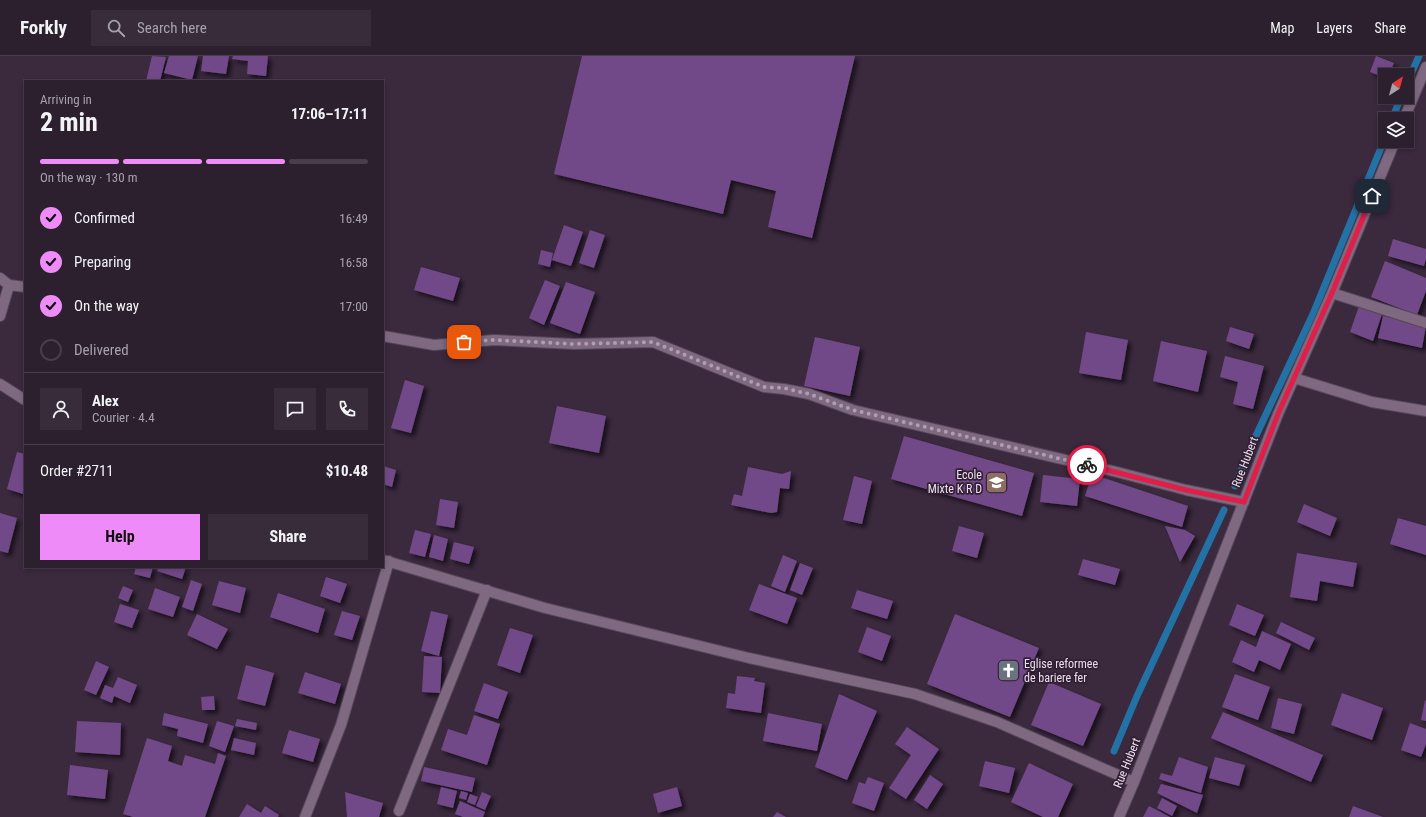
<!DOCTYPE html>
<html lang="en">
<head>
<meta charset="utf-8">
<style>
	body { margin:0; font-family:"Roboto Condensed",sans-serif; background:#382c3a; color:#f1f3f6; height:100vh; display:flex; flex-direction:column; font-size:15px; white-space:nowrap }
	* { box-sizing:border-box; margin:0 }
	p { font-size:13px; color:#a6a2aa }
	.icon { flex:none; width:22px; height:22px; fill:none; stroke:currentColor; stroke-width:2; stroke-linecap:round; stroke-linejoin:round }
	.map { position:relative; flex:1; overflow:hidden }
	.drawer { position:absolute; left:24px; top:24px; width:360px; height:488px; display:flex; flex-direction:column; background:#2c1f2e; border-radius:0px; box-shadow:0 2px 6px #0003,0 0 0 1px #483d4a }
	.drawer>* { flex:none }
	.needle { width:26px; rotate:36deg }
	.buttons { position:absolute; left:1378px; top:12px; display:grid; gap:8px }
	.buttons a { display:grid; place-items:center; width:36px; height:36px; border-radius:0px; background:#2c1f2e; box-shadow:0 2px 6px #0003,0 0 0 1px #483d4a; font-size:20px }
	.pin { position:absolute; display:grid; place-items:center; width:34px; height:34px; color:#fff; margin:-17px; border-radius:8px; box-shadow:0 2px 6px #0006 }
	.courier { position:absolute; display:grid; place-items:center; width:40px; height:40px; margin:-20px; border:3px solid #e11d48; border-radius:50%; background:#fff; color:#222; box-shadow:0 1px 5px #0007 }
	.head em { font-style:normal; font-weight:700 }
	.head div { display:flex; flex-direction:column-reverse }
	.head { display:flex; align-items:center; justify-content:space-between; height:68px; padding:0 16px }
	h1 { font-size:26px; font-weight:700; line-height:30px }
	.bar { display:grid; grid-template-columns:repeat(4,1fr); gap:6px 4px; align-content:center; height:48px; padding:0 16px }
	.bar i { height:5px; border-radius:3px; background:#483d4a }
	.bar .active { background:#ee8bf8 }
	.bar p { grid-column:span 4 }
	.line { display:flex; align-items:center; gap:10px; padding:0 16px; border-top:1px solid #483d4a }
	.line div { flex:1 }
	.round { display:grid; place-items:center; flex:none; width:42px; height:42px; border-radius:0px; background:#382c3a }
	ol { padding:0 16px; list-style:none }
	li { display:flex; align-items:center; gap:12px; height:44px }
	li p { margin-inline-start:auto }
	li .icon { padding:4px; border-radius:50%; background:#ee8bf8; color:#111; stroke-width:4 }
	li:last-child { color:#a6a2aa }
	li i { width:22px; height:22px; border:2px solid #483d4a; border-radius:50% }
	.cta { display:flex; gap:8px; margin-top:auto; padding:8px 16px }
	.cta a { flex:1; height:46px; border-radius:0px; background:#ee8bf8; color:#111; font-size:16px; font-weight:700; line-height:46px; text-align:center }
	.cta a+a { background:#382c3a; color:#f1f3f6 }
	header { display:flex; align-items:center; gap:24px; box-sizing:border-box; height:56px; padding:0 20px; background:#2c1f2e; border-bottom:1px solid #483d4a }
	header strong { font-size:19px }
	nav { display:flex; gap:22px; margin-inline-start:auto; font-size:14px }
	.search { width:280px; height:36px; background:#382c3a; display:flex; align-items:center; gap:10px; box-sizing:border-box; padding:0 14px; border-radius:0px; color:#a6a2aa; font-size:15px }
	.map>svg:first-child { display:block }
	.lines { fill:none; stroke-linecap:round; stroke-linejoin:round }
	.stream { stroke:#2372a6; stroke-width:7 }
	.building { fill:#724888; filter:url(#shadow) }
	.minor-casing { stroke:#574759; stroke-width:12 }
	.minor { stroke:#7e6981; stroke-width:10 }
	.done { stroke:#ae9fb0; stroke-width:4; stroke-dasharray:0 7.2 }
	.route { stroke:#e11d48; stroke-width:5 }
	.labels { text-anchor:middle; stroke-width:3.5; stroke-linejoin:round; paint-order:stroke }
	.street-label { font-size:12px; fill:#ecdfed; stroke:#311f34 }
	.poi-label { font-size:12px; fill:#ecdfed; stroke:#311f34; text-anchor:end }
</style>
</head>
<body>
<header>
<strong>Forkly</strong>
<div class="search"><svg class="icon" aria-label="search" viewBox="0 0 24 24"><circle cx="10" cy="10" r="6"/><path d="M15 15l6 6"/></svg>Search here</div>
<nav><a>Map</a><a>Layers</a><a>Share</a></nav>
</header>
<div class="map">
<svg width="1426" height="761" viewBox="0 0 1426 761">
	<defs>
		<filter id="shadow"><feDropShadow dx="3.5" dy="3.5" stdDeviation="2" flood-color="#0009"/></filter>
	</defs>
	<rect width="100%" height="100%" fill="#3b293e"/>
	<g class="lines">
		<path class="stream" d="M1407 27 1419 0
			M1392 63 1401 41
			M1235 430 1253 386 1313 258 1385 82
			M1114 695 1137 640 1224 454"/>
	</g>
	<path class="building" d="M152 0 166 1 160 25H146Z
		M169 0H198L192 24 164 17Z
		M203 0H229L226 18 201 15Z
		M233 0H268L266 20 247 18 248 5 232 3Z
		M582 0H855L812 182 768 171 776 135 731 124 723 158 554 118Z
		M1376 0 1394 7 1389 19H1385V22L1370 16Z
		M564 169 583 176 571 210 552 204Z
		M590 174 605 179 594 212 579 207Z
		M1393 183 1426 193V203L1424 210 1388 200Z
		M541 194 553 197 550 211 538 208Z
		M1385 205 1426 222V235L1417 259 1371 241Z
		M421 211 460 222 453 245 414 234Z
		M545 224 560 230 544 269 529 262Z
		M566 226 595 236 580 278 550 267Z
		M1359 250 1382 258 1373 285 1350 276Z
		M1383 260 1426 270 1422 292 1378 282Z
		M1230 271 1254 278 1249 293 1226 285Z
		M1086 276 1128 284 1121 324 1079 317Z
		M815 281 860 291 850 340 804 330Z
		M1161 285 1207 295 1198 336 1153 325Z
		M1225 300 1264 310 1253 353 1233 348 1238 326 1220 321Z
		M405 324 424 330 411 377 391 372Z
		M557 350 606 360 599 397 549 387Z
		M904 380 1034 417 1022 460 891 423Z
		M17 396 25 398V429L23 438 7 433Z
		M383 410 396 414 392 431 383 428Z
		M748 411 782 418 791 415 789 433 780 432 777 456 771 457 731 449 734 438 742 440Z
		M1092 418 1188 450 1182 471 1085 440Z
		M1043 419 1080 423 1077 450 1040 446Z
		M854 420 872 425 862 468 843 464Z
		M440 443 458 446 454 472 436 469Z
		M1304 448 1337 462 1330 480 1297 466Z
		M0 457 17 462 8 497 0 495Z
		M1398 462 1426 470V499L1390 488Z
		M959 470 984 477 977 502 952 495Z
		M1165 470 1185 474 1195 480 1180 506Z
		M415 474 431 478 425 501 409 497Z
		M434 479 448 483 443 505 429 501Z
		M454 486 474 491 469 508 450 503Z
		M1297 497 1357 507 1353 531 1320 525 1317 545 1290 541Z
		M783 499 797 505 785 536 771 530Z
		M1083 503 1120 513 1115 529 1078 519Z
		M800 507 813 512 802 539 790 534Z
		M136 511H153L150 522 134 518Z
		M159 511H186L182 523 157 515Z
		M326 521 347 528 340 547 320 540Z
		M191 524 202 528 193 555 182 551Z
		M219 525 246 532 240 557 212 549Z
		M759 528 797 542 787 568 749 554Z
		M123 530 133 534 128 546 118 542Z
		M155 532 180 541 173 561 148 553Z
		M857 534 893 545 887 563 851 552Z
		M278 537 325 553 318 577 270 561Z
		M120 548 139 554 132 572 114 566Z
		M1237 548 1264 559 1255 580 1229 569Z
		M342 555 360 560 352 584 334 579Z
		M431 555 448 559 439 600 421 595Z
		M197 558 228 573 217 593 187 579Z
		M955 558 1039 592 1010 661 927 628Z
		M1281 566 1315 582 1309 594 1276 577Z
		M867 571 891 580 882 605 858 596Z
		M510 572 533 579 520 617 497 609Z
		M1262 575 1291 588 1280 614 1259 604 1254 616 1232 606 1241 584 1256 591Z
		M424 600 442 601 440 637 422 636Z
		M96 605 109 611 96 639 84 634Z
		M246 609 274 617 265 650 237 643Z
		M305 616 341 628 335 648 298 637Z
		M1235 618 1270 631 1258 664 1222 651Z
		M737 620 755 622 754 625 765 627 761 657 726 652 728 637 735 638Z
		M118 621 137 629 130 647 114 640 112 647 100 642 105 629 113 632Z
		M1049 626 1101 648 1083 690 1031 669Z
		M484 627 508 636 498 663 474 655Z
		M1342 637 1383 652 1372 684 1331 669Z
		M839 638 877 655 847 724 815 711Z
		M214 640 215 654H202L201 641Z
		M1278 642 1302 648 1294 678 1271 672Z
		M1425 644 1426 645V665L1421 664Z
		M1223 656 1323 699 1311 726 1211 682Z
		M164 657 208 668 203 687 177 680 178 673 162 669Z
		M768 657 822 668 817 695 763 685Z
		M474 659 500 668 487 709 441 694 448 673 467 679Z
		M237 663 257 667 256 674 235 670Z
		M77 665 121 667 120 699 75 696Z
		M217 665 234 670 225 696 209 690Z
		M1410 667 1426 673V688L1421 701 1401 694Z
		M907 671 939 693 906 743 889 732 911 699 895 688Z
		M289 674 320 683 313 706 282 697Z
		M147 682 172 690 168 705 182 710 185 699 215 708 218 697 226 700 205 761H133L123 758Z
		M234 682 256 687 254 699 231 694Z
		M1179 701 1208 711 1201 737 1159 723 1161 717 1172 720Z
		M1215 701 1245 709 1239 730 1209 722Z
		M985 705 1015 712 1009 737 979 730Z
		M1029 707 1073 728 1058 761H1043L1011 746Z
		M70 709 108 714 105 743 67 739Z
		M424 711 475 722 472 736 421 725Z
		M930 719 943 728 927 753 914 744Z
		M868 721 884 727 874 755 852 747 859 726 865 728Z
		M1161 728 1203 739 1197 757 1157 737Z
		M441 731 457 735 453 752 437 748Z
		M677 731 682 750 658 757 653 738Z
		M461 735 468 737 466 744 459 742Z
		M345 736 383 747 379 761H347Z
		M482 736 491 740 485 754 476 750Z
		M470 738 478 741 475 749 467 746Z
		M1162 742 1177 750 1172 760 1157 752Z
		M460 745 485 756 483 761H463L455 758Z
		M247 748 261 757 265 750 279 759 278 761H239Z
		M1149 750 1170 761H1143Z
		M1353 750 1383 761H1349Z
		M777 756 786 761H773Z"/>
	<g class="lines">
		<defs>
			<path id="minor" d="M1404 63 1426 11
				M0 222 9 229 25 231
				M1332 237 1426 267
				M0 260 9 229
				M383 280 434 289 494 284 574 288 653 286 764 331 784 333 809 338 853 354 1117 416 1186 434 1244 446
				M1294 322 1372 346 1426 355
				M0 328 25 344
				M383 504 545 552 749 602 915 638 997 666 1134 726
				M399 755 487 534
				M305 761 341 669 389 505
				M1119 761 1134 726 1278 358 1332 237 1395 85"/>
		</defs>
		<use href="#minor" class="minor-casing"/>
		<use href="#minor" class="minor"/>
	</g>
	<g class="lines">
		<path class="done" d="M464 286 494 284 574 288 653 286 764 331 784 332 809 338 853 354 1087 409"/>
		<path class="route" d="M1087 409 1186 434 1244 446 1278 358 1332 237 1372 140"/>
	</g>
	<defs>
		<symbol id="school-square" viewBox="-11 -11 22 22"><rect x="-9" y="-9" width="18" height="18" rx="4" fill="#8d6e63" stroke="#311f34"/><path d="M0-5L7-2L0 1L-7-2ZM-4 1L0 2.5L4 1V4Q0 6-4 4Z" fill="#fff"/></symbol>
		<symbol id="church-square" viewBox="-11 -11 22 22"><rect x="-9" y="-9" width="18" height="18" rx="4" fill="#6b7280" stroke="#311f34"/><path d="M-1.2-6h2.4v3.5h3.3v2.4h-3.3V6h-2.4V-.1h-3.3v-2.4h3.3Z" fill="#fff"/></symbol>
	</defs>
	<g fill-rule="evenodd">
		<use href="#school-square" x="984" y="414" width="25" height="25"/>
		<use href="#church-square" x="996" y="602" width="25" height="25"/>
	</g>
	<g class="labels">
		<g class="street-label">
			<text transform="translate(1245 406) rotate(-69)" y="4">Rue Hubert</text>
			<text transform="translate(1127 707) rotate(-68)" y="4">Rue Hubert</text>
		</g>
		<g class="poi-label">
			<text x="982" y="423">Ecole<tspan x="982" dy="14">Mixte K R D</tspan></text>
			<text x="1024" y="612" text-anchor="start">Eglise reformee<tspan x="1024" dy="14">de bariere fer</tspan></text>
		</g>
	</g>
</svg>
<div class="buttons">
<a><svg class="needle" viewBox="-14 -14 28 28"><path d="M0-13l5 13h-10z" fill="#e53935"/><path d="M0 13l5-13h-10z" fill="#a6a2aa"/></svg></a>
<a><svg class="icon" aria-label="layers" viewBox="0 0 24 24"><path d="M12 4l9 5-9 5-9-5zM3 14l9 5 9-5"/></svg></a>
</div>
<div class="pin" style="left:464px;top:286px;background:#ea580c"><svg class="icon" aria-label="bag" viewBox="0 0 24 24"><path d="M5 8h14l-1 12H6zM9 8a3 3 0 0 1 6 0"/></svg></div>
<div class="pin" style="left:1372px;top:140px;background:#1f2937"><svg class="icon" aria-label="home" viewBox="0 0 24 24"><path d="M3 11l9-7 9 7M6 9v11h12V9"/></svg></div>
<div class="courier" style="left:1087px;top:409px"><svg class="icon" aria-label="bike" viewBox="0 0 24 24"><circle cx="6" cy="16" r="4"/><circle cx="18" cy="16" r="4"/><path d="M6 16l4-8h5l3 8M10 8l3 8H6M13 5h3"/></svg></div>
<section class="drawer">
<div class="head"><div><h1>2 min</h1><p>Arriving in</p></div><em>17:06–17:11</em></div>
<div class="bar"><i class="active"></i><i class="active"></i><i class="active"></i><i></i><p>On the way · 130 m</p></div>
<ol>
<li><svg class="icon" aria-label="check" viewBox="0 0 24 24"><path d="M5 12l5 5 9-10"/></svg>Confirmed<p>16:49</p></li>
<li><svg class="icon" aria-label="check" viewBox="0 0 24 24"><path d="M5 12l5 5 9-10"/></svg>Preparing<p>16:58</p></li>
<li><svg class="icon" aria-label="check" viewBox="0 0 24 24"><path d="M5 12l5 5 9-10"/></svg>On the way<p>17:00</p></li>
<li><i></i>Delivered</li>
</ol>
<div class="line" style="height:72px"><a class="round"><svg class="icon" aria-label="person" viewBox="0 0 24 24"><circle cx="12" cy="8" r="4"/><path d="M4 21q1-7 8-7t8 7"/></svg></a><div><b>Alex</b><p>Courier · 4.4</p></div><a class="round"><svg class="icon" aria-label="chat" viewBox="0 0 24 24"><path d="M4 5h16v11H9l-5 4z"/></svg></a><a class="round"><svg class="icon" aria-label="phone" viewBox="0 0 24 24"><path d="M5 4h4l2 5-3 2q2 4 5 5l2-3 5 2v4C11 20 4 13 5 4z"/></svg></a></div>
<div class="line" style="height:52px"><div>Order #2711</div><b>$10.48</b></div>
<div class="cta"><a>Help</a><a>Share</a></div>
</section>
</div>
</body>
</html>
